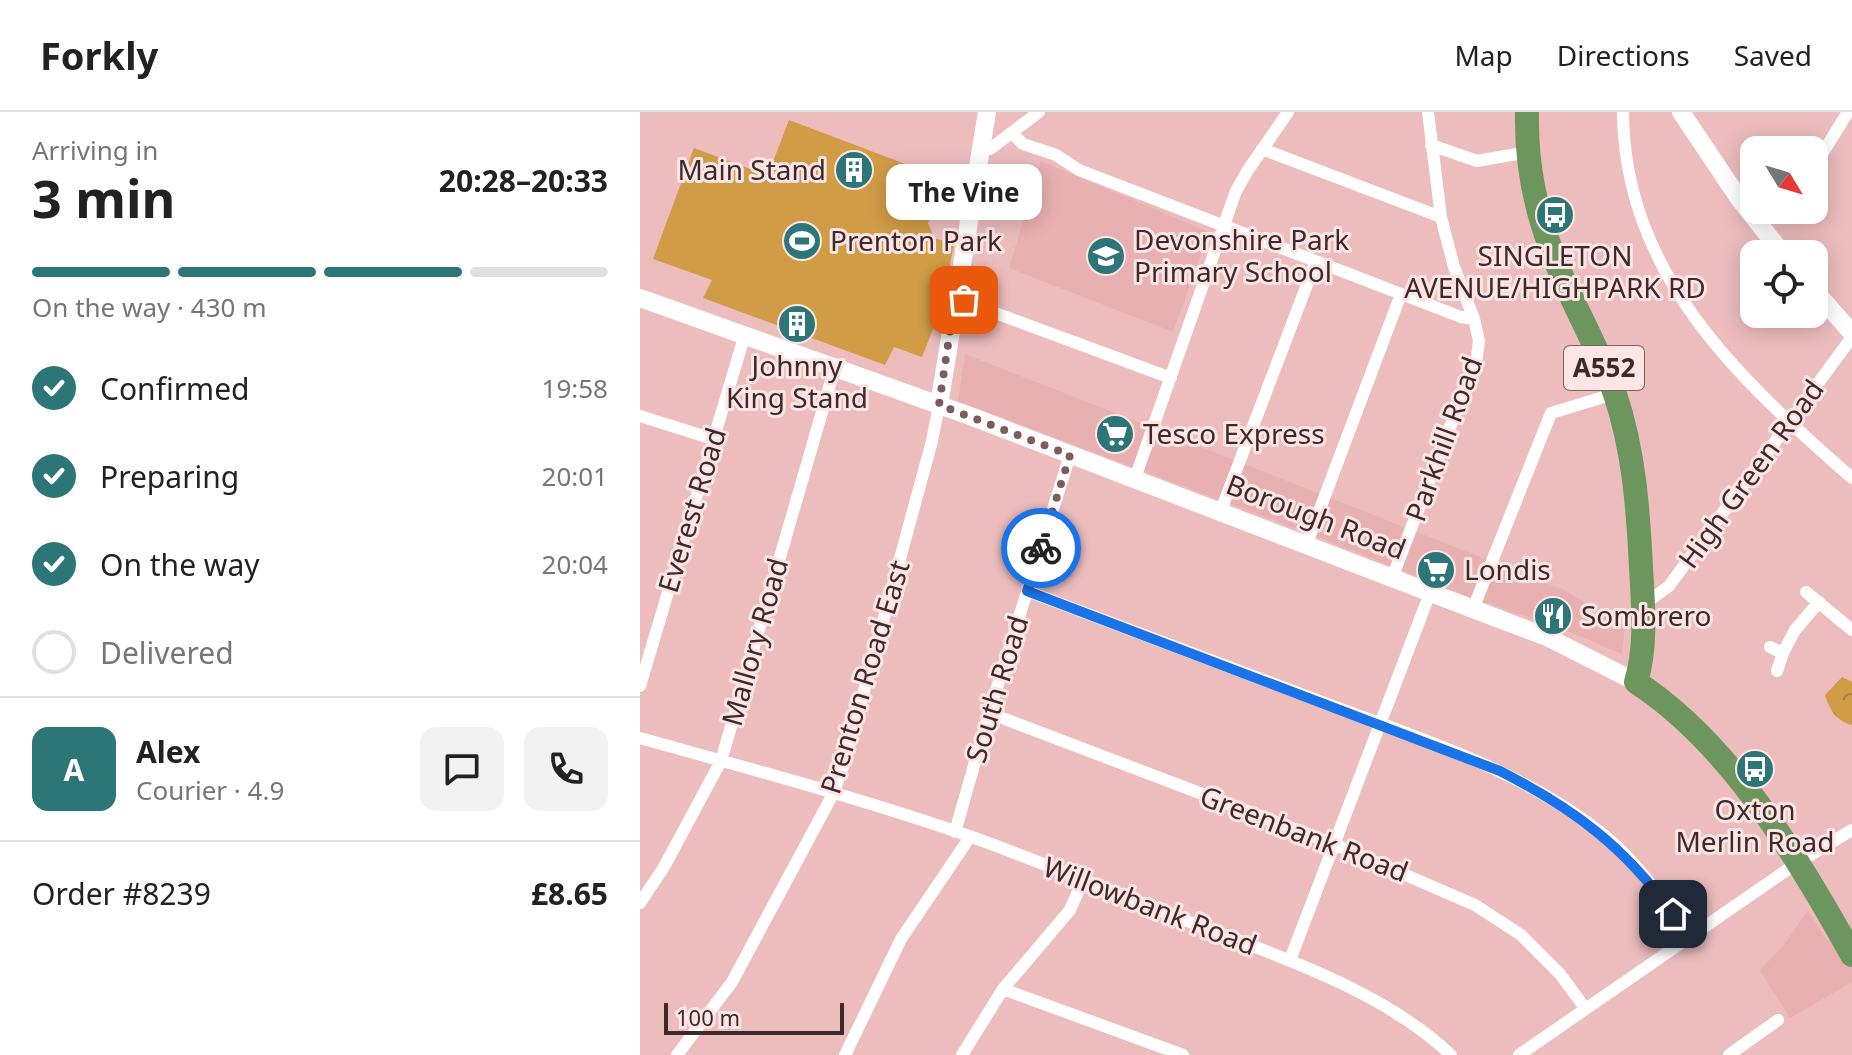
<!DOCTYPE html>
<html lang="en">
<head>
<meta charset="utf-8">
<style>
	body { margin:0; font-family:"Noto Sans",sans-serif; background:#f2f2f2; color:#222; height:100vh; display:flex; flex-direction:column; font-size:30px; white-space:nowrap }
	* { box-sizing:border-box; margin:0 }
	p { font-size:26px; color:#767676 }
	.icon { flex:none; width:44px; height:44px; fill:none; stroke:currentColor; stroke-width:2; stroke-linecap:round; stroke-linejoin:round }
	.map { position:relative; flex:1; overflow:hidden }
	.details { display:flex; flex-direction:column; background:#fff; width:640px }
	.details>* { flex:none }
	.needle { width:52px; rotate:128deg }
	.tools { position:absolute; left:1100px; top:24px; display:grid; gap:16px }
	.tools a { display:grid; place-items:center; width:88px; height:88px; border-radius:16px; background:#fff; box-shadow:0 4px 20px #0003; font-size:40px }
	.scale { position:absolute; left:24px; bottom:20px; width:180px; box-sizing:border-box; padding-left:8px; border:4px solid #3d2a2b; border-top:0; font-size:22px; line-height:28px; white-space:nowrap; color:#3d2a2b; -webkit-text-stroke:6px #fee5e5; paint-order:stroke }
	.pin { position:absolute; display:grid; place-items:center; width:68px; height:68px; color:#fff; margin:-34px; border-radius:16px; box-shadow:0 4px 12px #0006 }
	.courier { position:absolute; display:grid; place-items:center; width:80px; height:80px; margin:-40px; border:6px solid #1a73e8; border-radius:50%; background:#fff; color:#222; box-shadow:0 2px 10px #0007 }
	.bubble { position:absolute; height:56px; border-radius:16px; background:#fff; box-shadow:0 4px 20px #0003; font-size:26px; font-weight:700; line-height:56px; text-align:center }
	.summary em { font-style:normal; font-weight:700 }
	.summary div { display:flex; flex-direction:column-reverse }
	.summary { display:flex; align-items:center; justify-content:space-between; height:136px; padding:0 32px }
	h1 { font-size:52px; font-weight:700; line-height:60px }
	.bar { display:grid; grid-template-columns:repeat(4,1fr); gap:12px 8px; align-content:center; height:96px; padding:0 32px }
	.bar i { height:10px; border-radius:6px; background:#e0e0e0 }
	.bar .selected { background:#2c7678 }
	.bar p { grid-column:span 4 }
	.line { display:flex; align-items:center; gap:20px; padding:0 32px; border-top:2px solid #e0e0e0 }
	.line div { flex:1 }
	.round { display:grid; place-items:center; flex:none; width:84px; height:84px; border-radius:16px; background:#f2f2f2 }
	ol { padding:0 32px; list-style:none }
	li { display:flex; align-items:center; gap:24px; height:88px }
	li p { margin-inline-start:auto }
	li .icon { padding:8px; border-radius:50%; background:#2c7678; color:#fff; stroke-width:4 }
	li:last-child { color:#767676 }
	li i { width:44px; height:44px; border:4px solid #e0e0e0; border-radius:50% }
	header { display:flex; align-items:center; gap:48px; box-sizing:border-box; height:112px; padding:0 40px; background:#fff; border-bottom:2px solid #e0e0e0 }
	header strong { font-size:38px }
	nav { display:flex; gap:44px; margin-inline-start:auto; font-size:28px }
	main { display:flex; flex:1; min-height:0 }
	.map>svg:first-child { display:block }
	.built { fill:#e8b0b1 }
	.grass { fill:#d09c46 }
	.forest { fill:url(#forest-crowns) }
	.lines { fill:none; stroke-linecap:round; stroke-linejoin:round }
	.street { stroke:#fff; stroke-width:12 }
	.secondary { stroke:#fff; stroke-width:18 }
	.highway { stroke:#6d965f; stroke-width:24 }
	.done { stroke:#7b5d5e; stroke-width:8; stroke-dasharray:0 14.4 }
	.route { stroke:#1a73e8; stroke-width:10 }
	.labels { text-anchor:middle; stroke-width:6; stroke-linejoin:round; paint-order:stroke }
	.shield { fill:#fee5e5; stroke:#776263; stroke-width:2 }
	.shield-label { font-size:26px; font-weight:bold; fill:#3d2a2b }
	.poi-label { font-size:28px; fill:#3d2a2b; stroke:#fee5e5; text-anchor:start }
	.street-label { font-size:28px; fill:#3d2a2b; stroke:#fee5e5 }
</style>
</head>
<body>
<header>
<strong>Forkly</strong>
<nav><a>Map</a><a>Directions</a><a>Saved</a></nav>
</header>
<main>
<section class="details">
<div class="summary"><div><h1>3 min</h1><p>Arriving in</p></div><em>20:28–20:33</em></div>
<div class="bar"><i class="selected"></i><i class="selected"></i><i class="selected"></i><i></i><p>On the way · 430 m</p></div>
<ol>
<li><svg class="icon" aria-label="check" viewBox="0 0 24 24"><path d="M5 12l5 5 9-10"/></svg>Confirmed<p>19:58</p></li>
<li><svg class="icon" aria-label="check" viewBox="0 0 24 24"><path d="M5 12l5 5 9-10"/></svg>Preparing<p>20:01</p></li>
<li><svg class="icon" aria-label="check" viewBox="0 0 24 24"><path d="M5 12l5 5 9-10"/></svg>On the way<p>20:04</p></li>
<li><i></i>Delivered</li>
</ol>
<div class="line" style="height:144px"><b class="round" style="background:#2c7678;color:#fff">A</b><div><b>Alex</b><p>Courier · 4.9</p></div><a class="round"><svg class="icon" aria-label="chat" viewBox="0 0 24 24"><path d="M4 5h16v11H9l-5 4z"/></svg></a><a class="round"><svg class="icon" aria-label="phone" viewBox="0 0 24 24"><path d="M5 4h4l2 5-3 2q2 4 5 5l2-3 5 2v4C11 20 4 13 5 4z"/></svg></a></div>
<div class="line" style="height:104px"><div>Order #8239</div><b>£8.65</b></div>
</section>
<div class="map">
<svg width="1212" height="943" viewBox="0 0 1212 943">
	<defs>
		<pattern id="forest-crowns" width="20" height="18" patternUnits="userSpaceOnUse" patternTransform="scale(2)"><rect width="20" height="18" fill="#d09c46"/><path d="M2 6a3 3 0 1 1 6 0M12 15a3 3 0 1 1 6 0" fill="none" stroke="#aa7f3b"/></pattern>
	</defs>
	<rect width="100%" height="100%" fill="#edbdbe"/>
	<path class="built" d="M401 49 569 120 533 220 369 156Z
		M325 242 924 478 985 514 982 542 927 519 827 484 660 418 318 289Z
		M1168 798 1187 829 1203 821 1212 811V870L1150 906 1120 858 1144 833Z"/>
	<path class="grass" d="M149 8 305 67 288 111 294 126 314 132 301 197 282 245 254 235 245 253 63 186 72 168 13 147 54 36 113 58 132 52Z"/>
	<path class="forest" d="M1202 565 1212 570V613C1196 609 1190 598 1185 583Z"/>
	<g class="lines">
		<path class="street" d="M983 0C984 162 1099 267 1212 366
			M373 22 383 32 416 43 439 58 821 205 834 207
			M791 33 837 49 888 40
			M341 37H350L399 0
			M622 37 801 105
			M1174 55 1208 0
			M315 186 531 266
			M0 304 73 327
			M494 369 596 79 608 58 648 0
			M580 401 676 149
			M666 434 761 182
			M752 466 837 245 839 229 834 207 814 155 801 105 788 0
			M387 479C489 517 591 556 693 594 787 629 886 660 965 724 999 752 1025 790 1050 826
			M1166 480 1212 518
			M1003 493 1029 474 1212 225
			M833 497 911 301 974 282
			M1130 535 1143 541 1137 559
			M1143 541 1155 518 1179 490
			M0 574 105 222
			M349 601 694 732 835 793 881 823 920 862 945 896
			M0 626C111 657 223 687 332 725 404 751 475 781 547 809 633 842 743 878 811 943
			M315 720 349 601 430 343
			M0 791 24 755 81 649 195 255
			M650 848 790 481
			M363 877 543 943
			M37 943 92 870 193 682 205 649 292 329 299 293
			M205 943 261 827 330 725
			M322 943 363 877 430 798 443 768
			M879 943 1157 751 1212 718
			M1089 943 1138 908"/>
		<path class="secondary" d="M1041 0 1100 88 1143 142
			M1174 178 1212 221
			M0 186 330 304 833 497 907 525 996 570
			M299 293 347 0"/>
		<path class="highway" d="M887 0C886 47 894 93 911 137 929 187 957 232 975 282 994 339 998 396 1001 455 1003 493 1007 534 996 570 1091 632 1158 746 1212 843"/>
	</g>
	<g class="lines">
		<path class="done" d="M324 188 315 186 299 293 430 343 401 436"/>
		<path class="route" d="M401 436 387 479 860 659C934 697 984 734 1033 802"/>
	</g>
	<defs>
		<symbol id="building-disc" viewBox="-11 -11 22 22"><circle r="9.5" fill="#2c7678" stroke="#fee5e5"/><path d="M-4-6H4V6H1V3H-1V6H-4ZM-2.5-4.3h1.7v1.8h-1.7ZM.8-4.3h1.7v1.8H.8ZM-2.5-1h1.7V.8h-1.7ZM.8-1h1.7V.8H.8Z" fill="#fff"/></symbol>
		<symbol id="bus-disc" viewBox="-11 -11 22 22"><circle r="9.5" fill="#2c7678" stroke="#fee5e5"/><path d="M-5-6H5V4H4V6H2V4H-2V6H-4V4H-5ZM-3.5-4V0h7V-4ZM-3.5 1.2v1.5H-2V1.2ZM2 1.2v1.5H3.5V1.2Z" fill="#fff"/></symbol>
		<symbol id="stadium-disc" viewBox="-11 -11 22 22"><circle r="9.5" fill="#2c7678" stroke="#fee5e5"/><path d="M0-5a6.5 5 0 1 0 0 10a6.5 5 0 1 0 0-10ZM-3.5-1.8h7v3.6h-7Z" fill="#fff"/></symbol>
		<symbol id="school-disc" viewBox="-11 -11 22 22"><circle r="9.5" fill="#2c7678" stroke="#fee5e5"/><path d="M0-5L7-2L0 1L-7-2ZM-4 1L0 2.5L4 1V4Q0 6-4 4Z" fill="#fff"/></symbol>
		<symbol id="supermarket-disc" viewBox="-11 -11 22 22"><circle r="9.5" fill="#2c7678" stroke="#fee5e5"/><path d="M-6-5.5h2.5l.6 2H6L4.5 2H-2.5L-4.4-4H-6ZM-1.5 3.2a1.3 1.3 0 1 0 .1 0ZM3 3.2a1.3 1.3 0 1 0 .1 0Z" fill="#fff"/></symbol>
		<symbol id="restaurant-disc" viewBox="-11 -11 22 22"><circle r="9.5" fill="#2c7678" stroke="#fee5e5"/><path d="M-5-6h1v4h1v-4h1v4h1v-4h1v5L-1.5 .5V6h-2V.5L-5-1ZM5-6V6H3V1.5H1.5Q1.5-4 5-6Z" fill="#fff"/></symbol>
	</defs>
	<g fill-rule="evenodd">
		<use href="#building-disc" x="192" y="36" width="44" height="44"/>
		<use href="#bus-disc" x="893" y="81" width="44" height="44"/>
		<use href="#stadium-disc" x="140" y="107" width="44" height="44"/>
		<use href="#school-disc" x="444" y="122" width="44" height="44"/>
		<use href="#building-disc" x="135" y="190" width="44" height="44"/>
		<use href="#supermarket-disc" x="453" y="300" width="44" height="44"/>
		<use href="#supermarket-disc" x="774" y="436" width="44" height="44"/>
		<use href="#restaurant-disc" x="891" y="482" width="44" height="44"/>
		<use href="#bus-disc" x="1093" y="635" width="44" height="44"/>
	</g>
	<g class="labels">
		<rect class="shield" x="924" y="234" width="80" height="44" rx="6"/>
		<g class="shield-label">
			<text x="964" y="265">A552</text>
		</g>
		<g class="poi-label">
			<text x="186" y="68" text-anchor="end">Main Stand</text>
			<text x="494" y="138">Devonshire Park<tspan x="494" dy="32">Primary School</tspan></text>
			<text x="190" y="139">Prenton Park</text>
			<text x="915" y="154" text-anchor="middle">SINGLETON<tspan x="915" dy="32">AVENUE/HIGHPARK RD</tspan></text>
			<text x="157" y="264" text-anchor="middle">Johnny<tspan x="157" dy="32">King Stand</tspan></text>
			<text x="503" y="332">Tesco Express</text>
			<text x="824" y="468">Londis</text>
			<text x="941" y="514">Sombrero</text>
			<text x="1115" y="708" text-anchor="middle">Oxton<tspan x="1115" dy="32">Merlin Road</tspan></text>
		</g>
		<g class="street-label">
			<text transform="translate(804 327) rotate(-70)" y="10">Parkhill Road</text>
			<text transform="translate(1111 362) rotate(-54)" y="10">High Green Road</text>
			<text transform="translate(52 398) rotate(-73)" y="10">Everest Road</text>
			<text transform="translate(676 405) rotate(21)" y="10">Borough Road</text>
			<text transform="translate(115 530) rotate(-74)" y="10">Mallory Road</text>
			<text transform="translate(225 565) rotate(-73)" y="10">Prenton Road East</text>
			<text transform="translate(357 577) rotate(-73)" y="10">South Road</text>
			<text transform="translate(664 722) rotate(21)" y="10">Greenbank Road</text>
			<text transform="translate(510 794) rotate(21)" y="10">Willowbank Road</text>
		</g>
	</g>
</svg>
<div class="tools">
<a><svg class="needle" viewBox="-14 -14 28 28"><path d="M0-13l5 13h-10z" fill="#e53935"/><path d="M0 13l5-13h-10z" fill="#767676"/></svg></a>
<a><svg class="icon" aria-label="locate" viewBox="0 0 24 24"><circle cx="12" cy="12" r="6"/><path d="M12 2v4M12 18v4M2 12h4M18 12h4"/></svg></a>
</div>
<div class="scale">100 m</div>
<div class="pin" style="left:324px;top:188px;background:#ea580c"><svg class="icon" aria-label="bag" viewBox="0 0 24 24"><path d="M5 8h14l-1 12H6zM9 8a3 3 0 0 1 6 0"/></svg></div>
<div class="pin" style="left:1033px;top:802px;background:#1f2937"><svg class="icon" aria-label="home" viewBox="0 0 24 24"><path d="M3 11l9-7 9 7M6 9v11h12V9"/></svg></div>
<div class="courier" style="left:401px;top:436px"><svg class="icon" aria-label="bike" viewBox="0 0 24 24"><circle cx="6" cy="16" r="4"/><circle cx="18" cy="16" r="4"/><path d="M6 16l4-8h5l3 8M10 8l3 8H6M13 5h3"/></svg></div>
<div class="bubble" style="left:246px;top:52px;width:156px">The Vine</div>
</div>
</main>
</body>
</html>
